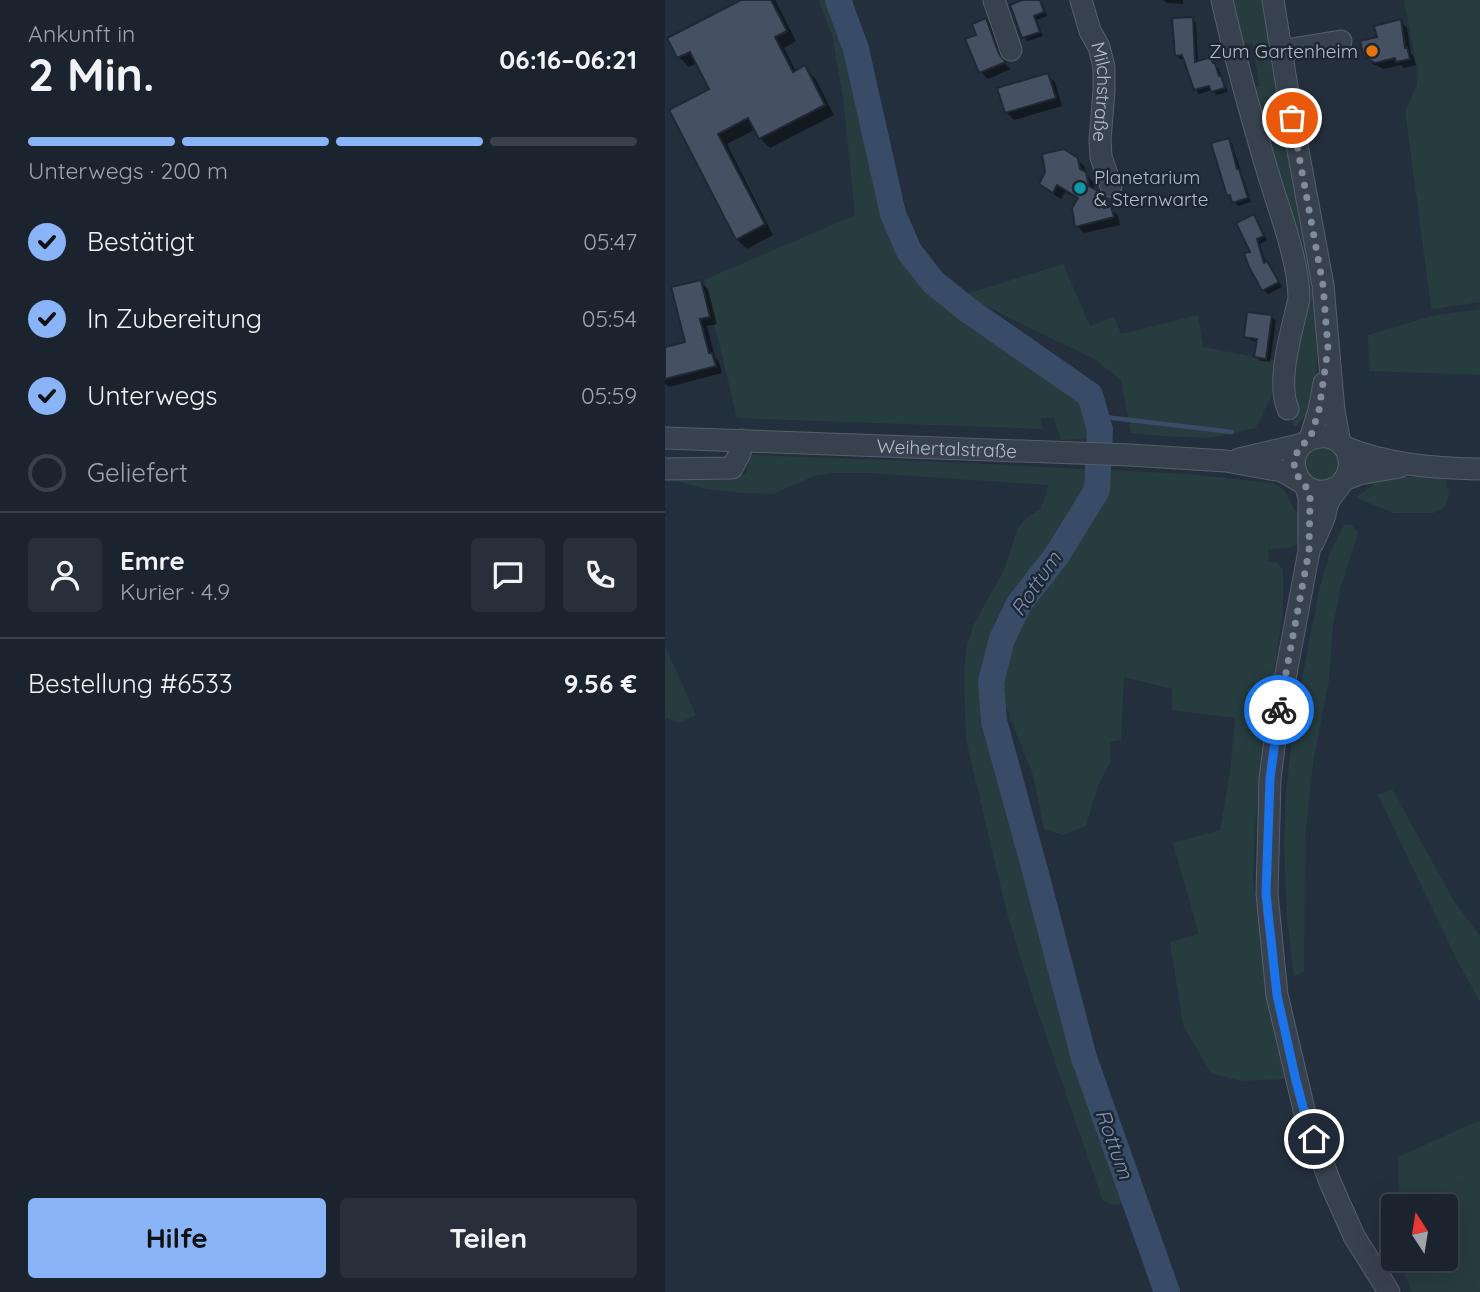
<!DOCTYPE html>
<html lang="de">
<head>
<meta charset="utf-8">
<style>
	body { margin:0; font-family:Quicksand,sans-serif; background:#282f3a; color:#f1f3f6; height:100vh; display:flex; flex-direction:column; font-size:26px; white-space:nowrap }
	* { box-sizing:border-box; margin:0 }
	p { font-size:23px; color:#a0a4aa }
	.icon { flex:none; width:38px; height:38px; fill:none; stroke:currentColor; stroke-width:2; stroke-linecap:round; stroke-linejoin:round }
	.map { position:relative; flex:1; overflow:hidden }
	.drawer { display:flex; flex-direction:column; background:#1b232e; width:665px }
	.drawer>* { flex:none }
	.needle { width:46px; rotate:348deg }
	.tools { position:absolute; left:716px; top:1194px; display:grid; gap:14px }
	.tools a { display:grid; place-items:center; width:77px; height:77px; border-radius:7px; background:#1b232e; box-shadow:0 7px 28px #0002,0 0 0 2px #39404a; font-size:35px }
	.pin { position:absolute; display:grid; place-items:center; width:60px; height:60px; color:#fff; margin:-30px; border:4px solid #fff; border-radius:50%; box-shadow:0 2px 7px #0007 }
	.courier { position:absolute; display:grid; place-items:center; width:70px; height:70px; margin:-35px; border:5px solid #1a73e8; border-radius:50%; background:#fff; color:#222; box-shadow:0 2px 9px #0007 }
	.headline em { font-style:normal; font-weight:700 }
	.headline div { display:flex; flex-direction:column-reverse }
	.headline { display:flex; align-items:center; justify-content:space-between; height:119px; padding:0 28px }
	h1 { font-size:46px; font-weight:700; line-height:52px }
	.bar { display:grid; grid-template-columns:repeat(4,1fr); gap:10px 7px; align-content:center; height:84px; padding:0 28px }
	.bar i { height:9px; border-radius:5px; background:#39404a }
	.bar .current { background:#8ab4f8 }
	.bar p { grid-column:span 4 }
	.line { display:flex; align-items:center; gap:18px; padding:0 28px; border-top:2px solid #39404a }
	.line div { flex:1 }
	.round { display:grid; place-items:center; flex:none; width:74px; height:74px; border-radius:7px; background:#282f3a }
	ol { padding:0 28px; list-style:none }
	li { display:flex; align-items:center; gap:21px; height:77px }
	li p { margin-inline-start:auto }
	li .icon { padding:7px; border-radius:50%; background:#8ab4f8; color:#111; stroke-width:4 }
	li:last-child { color:#a0a4aa }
	li i { width:38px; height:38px; border:4px solid #39404a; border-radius:50% }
	.cta { display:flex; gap:14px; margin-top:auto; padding:14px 28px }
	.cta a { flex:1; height:80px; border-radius:7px; background:#8ab4f8; color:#111; font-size:28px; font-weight:700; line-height:80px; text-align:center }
	.cta a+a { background:#282f3a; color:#f1f3f6 }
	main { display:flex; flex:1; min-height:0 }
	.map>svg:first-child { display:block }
	.green { fill:#263c3f }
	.shadow { fill:#0007 }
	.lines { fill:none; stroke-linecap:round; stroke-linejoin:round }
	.stream { stroke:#394c67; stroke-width:4.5 }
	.river { stroke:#394c67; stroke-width:26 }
	.building { fill:#455162; stroke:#1f2835; stroke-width:2 }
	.minor-casing { stroke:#565f6c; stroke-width:23 }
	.minor { stroke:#38414e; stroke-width:21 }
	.done { stroke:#828b98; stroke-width:7; stroke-dasharray:0 12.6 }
	.route { stroke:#1a73e8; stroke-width:9 }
	.food-dot { fill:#e8710a; stroke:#1d2633; stroke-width:2.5 }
	.culture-dot { fill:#0f9aa8; stroke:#1d2633; stroke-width:2.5 }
	.labels { text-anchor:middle; stroke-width:5; stroke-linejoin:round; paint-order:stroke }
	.poi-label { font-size:19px; fill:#b4bcc9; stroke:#1d2633; text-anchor:end }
	.street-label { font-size:19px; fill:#b4bcc9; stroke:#1d2633 }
	.water-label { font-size:21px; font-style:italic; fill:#7c92b1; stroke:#1d2633 }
</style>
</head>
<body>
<main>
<section class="drawer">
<div class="headline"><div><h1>2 Min.</h1><p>Ankunft in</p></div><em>06:16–06:21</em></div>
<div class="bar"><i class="current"></i><i class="current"></i><i class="current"></i><i></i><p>Unterwegs · 200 m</p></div>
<ol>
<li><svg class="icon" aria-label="check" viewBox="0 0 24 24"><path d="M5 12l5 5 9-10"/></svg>Bestätigt<p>05:47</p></li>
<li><svg class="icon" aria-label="check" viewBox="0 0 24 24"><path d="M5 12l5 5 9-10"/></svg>In Zubereitung<p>05:54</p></li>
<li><svg class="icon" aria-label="check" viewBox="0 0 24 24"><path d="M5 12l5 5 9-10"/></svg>Unterwegs<p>05:59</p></li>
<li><i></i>Geliefert</li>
</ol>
<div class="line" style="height:126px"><a class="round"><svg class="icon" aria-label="person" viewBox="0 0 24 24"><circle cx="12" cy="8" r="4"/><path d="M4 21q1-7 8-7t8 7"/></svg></a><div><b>Emre</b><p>Kurier · 4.9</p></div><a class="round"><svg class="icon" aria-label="chat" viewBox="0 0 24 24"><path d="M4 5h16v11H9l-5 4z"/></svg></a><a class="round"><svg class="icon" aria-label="phone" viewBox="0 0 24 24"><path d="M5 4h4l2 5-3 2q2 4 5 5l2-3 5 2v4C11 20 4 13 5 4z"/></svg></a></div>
<div class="line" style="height:91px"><div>Bestellung #6533</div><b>9.56 €</b></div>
<div class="cta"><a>Hilfe</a><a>Teilen</a></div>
</section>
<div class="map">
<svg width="815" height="1292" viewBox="0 0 815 1292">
	<rect width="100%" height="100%" fill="#242f3e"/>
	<path class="green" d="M153 0H165L187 61 200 112 218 197 237 258 255 284 292 317 415 398 420 409 426 438 396 440 388 417 375 419 378 429 72 418 39 280 190 215 178 97 173 69 167 35Z
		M562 0H602C612 61 622 123 633 184 645 258 658 332 649 407 640 411 639 420 631 426L628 425 622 380 636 309 598 133 607 130 605 118 594 121 585 89 594 86 588 44 574 42Z
		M742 0H815V302L769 309 766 307 740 111 752 85V67L739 1Z
		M398 264 425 326 449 317 456 334 533 315 538 347 616 362 608 393 591 428 545 438 497 436 466 433 456 380 431 360 298 295Z
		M815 309V375L704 371 703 335 767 316Z
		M652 444 670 450 676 468 665 482 641 479 637 456Z
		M86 455 304 463 431 470 422 490 395 530 381 556 354 596 327 644 321 675V701L325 732 336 791 432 1120 462 1202 450 1205 438 1201 367 995 342 913 301 740 299 676 301 649 309 624 339 570 352 530 361 518 375 509 384 485 204 473H167L149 476 108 494 79 493 41 489 0 478 37 473 81 474Z
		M444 470 523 474 608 483C627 490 624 511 638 517 633 550 635 547 603 549L604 561 613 563 618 570V612L598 748 591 813 588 880 604 997 620 1079 575 1081 546 1073 518 1025 505 942 534 934 508 843 555 830 565 772 570 718 507 710V689L459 677 456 740 445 742 446 762 434 783 421 826 398 835 379 829 368 775 335 692 337 665 353 618 427 515 442 487Z
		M768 476 777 477 781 482 784 492 783 498 780 506 775 510 768 513H729L694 499 692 496 707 486 712 478Z
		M686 524 692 531V537L676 586 668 626 664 680 648 763 640 840 639 972 629 976 622 918 619 845 621 793 629 719 655 587 665 553 679 525Z
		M0 646 31 715 13 723 0 717Z
		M727 789 789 901 815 936V1002L792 960 713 795Z
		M815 1120V1292H746L734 1258H780V1206H734L733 1157Z"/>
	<path class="shadow" d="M80 0H110L131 41 119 48 131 72 140 68 150 78 169 115 105 148 95 138 91 129 62 144 108 235 82 249 72 239 6 110 46 90 32 63 24 67 14 57Z
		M363 0H376L382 16 372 20 378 36 363 41 359 37Z
		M498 0H518V4L502 3Z
		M527 19 531 23 533 63 545 59 554 69 563 92 552 95 547 90 534 94 530 89 520 59H515L511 55Z
		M321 20 328 27 340 64 346 69 323 79 316 72 313 36Z
		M735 21 742 28 746 54 748 56 751 65 739 68 736 65 719 69 708 64 701 56 714 38Z
		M382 75 390 82 397 106 349 120 342 113 335 89Z
		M563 140 567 144 586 202 573 206 564 195Z
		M412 159 420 167 421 174 428 182 430 191 440 200 442 209 445 208 453 216 455 225 419 233 412 226 414 200 400 192 396 199 383 191 376 183Z
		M588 216 592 220 602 240 595 244 601 263 606 267 617 287 603 294 599 290 584 265 588 253Z
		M35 282 43 289 52 324 42 326 50 357 54 362 57 373 4 387 0 383V349L22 343Z
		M607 317 611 321 605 362 595 361 591 356 593 342 585 340 581 336Z"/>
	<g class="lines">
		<path class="stream" d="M431 416 567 432"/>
		<path class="river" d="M173 0 191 49 228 214 244 251 268 282 303 310 425 395 435 430 432 490 392 555 354 604 337 639 326 682 329 721 371 874 419 1058 502 1292"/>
	</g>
	<path class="building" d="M76 0H106L122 31 110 37 128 72 140 65 160 105 94 139 83 118 53 134 100 224 71 240 4 110 44 89 25 52 12 58 2 38Z
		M357 0H375L379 12 369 16 375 32 357 38 345 5Z
		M528 17 530 62 546 57 548 63H550L554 76 556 75 560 88 546 92 544 86 529 90 517 55 510 56 507 18Z
		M321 18 334 54 341 62 314 73 300 39 311 35 307 24Z
		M736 19 740 48 742 47 745 59 731 62 730 58 710 63 699 57 695 41 712 37 709 26Z
		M383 73 391 98 340 113 332 88Z
		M564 138 572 169H574L583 198 567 203 565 195 562 196 546 143Z
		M399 149 413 158 415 169 421 172 424 186 433 191 435 202H437L439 208 446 206 449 217 410 227 407 208 413 198 392 185 388 193 374 184 380 172 377 154Z
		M589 214 599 236 592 239 599 263 602 261 614 282 597 291 583 265 579 253 585 252 571 223Z
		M36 280 45 317 35 319 44 353H47L51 366 0 379V347L20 342 6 287Z
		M582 312 607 315 601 359 589 357 592 339 579 337Z"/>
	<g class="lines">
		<defs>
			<g id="minor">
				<path d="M329 0 346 50"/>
				<path id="s1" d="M416 0 425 31 434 47 439 67V91L435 140 436 157 446 186"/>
				<path d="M557 0C570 58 586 116 603 173 614 210 634 261 634 299 627 330 611 381 623 409"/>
				<path d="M608 0 627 118 658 285 669 411 675 443"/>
				<path d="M615 51 676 41"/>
				<path id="s2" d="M0 438 465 455 561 461 617 471 636 482"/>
				<path d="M645 439 654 410 659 383"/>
				<path d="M679 447C723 465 769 468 815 469"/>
				<path d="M574 459 638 444"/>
				<path d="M0 469 67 468 75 453 76 440"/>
				<path d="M679 480 694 474 734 467"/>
				<path d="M641 487 644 498V551L613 716 605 779 602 894 612 995 641 1118 665 1182 689 1236 724 1292"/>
				<path d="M648 543C652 534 656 526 659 518 661 513 661 507 663 503 670 488 687 478 684 460 679 421 619 435 631 472 633 479 637 484 644 488 654 494 665 491 674 486"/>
			</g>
		</defs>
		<use href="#minor" class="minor-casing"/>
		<use href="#minor" class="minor"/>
	</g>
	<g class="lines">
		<path class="done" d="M614 710 644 551 645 498 641 487 632 475 629 467 630 458 633 450 638 444 645 439 654 410 663 349 658 285 627 118"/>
		<path class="route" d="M614 710 605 779 601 894 612 995 631 1081 641 1118 649 1139"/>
	</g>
	<circle class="food-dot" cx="707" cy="51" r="7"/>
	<circle class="culture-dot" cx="415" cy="188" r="7"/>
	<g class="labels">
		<g class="poi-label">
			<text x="693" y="58">Zum Gartenheim</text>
			<text x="429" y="184" text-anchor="start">Planetarium<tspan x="429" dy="22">&amp; Sternwarte</tspan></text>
		</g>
		<g class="street-label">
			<text dy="7" stroke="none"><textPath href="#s1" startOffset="96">Milchstraße</textPath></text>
			<text dy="7" stroke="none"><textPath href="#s2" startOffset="282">Weihertalstraße</textPath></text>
		</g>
		<g class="water-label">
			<text transform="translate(371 584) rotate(-56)" y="7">Rottum</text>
			<text transform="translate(449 1144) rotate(70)" y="7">Rottum</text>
		</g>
	</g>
</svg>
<div class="tools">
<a><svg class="needle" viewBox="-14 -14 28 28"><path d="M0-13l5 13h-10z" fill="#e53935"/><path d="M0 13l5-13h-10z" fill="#a0a4aa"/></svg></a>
</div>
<div class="pin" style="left:627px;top:118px;background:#ea580c"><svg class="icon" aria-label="bag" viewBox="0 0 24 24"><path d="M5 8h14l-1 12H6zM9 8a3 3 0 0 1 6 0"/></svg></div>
<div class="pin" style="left:649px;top:1139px;background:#1f2937"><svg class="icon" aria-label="home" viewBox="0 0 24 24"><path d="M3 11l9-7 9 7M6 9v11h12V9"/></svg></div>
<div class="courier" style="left:614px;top:710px"><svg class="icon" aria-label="bike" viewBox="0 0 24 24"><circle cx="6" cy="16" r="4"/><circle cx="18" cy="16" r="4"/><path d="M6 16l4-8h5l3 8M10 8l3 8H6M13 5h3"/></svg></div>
</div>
</main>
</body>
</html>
